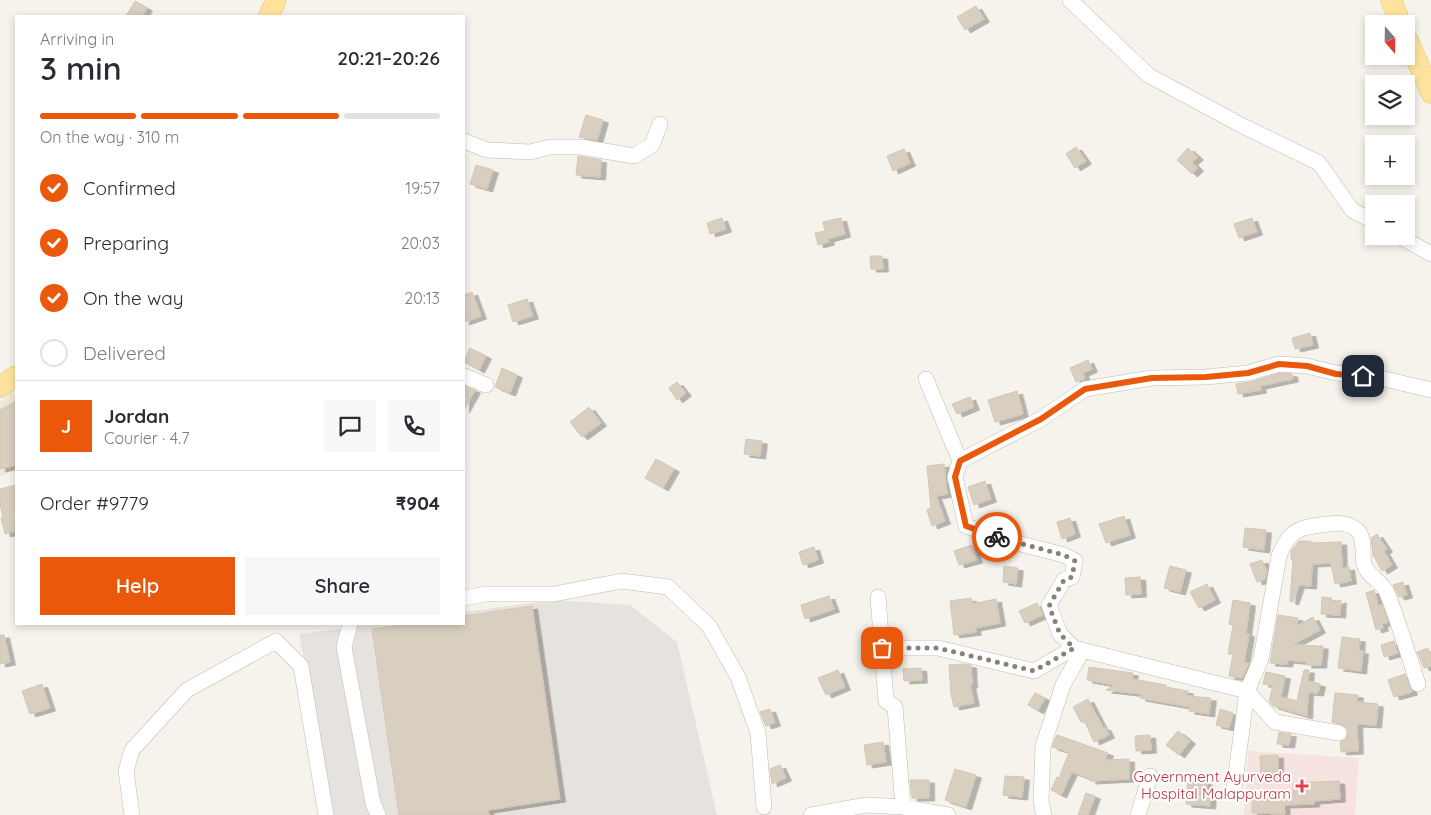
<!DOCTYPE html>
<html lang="en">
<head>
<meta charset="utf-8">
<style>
	body { margin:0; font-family:Quicksand,sans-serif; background:#f7f7f7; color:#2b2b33; height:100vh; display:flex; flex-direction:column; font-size:19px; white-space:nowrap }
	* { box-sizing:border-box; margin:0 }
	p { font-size:16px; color:#7c7c81 }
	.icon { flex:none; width:28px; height:28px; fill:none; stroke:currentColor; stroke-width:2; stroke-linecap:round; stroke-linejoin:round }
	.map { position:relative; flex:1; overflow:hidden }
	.details { position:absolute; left:15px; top:15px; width:450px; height:610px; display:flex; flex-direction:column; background:#fff; border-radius:0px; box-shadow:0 2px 8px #0003 }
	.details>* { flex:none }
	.needle { width:32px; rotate:160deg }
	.controls { position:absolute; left:1365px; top:15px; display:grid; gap:10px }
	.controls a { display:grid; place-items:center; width:50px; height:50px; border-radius:0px; background:#fff; box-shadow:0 2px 8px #0003; font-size:25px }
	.pin { position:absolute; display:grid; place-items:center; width:42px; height:42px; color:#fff; margin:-21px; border-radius:10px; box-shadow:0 2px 8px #0006 }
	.courier { position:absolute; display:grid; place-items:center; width:50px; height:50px; margin:-25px; border:4px solid #ea580c; border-radius:50%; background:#fff; color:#222; box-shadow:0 1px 6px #0007 }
	.summary em { font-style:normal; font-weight:600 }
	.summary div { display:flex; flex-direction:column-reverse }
	.summary { display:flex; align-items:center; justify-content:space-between; height:85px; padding:0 25px }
	h1 { font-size:32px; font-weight:600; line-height:38px }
	.bar { display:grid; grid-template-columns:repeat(4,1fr); gap:8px 5px; align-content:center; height:60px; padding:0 25px }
	.bar i { height:6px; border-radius:4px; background:#e1e1e2 }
	.bar .active { background:#ea580c }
	.bar p { grid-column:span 4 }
	.line { display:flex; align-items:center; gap:12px; padding:0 25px; border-top:1px solid #e1e1e2 }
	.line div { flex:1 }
	.round { display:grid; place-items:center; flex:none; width:52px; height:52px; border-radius:0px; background:#f7f7f7 }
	ol { padding:0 25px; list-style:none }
	li { display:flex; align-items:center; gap:15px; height:55px }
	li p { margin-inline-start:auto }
	li .icon { padding:5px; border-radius:50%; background:#ea580c; color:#fff; stroke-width:4 }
	li:last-child { color:#7c7c81 }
	li i { width:28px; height:28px; border:2px solid #e1e1e2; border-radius:50% }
	.action { display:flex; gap:10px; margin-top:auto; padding:10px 25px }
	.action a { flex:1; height:58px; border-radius:0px; background:#ea580c; color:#fff; font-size:20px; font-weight:600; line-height:58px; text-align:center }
	.action a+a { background:#f7f7f7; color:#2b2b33 }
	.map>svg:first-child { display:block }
	.industrial { fill:#e6e2dd }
	.education { fill:#efe8d6 }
	.medical { fill:#f6e3e0 }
	.building { fill:#d8cfc1; stroke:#d3c7b4; filter:url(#shadow) }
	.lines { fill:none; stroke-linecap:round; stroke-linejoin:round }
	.minor-casing { stroke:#c2bbae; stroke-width:16 }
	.major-casing { stroke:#e6c16a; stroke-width:21 }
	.minor { stroke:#fff; stroke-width:15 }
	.major { stroke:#ffe39c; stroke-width:20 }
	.done { stroke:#878178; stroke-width:5; stroke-dasharray:0 9 }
	.route { stroke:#ea580c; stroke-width:6 }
	.health-dot { fill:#e0444e; stroke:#fff; stroke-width:2 }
	.labels { text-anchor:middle; stroke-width:4; stroke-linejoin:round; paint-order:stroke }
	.health-label { font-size:15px; fill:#be3a42; stroke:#fff; text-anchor:end }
</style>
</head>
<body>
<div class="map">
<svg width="1431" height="815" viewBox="0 0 1431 815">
	<defs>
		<filter id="shadow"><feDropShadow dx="5.5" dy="3" stdDeviation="0" flood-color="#0004"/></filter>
	</defs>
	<rect width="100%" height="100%" fill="#f6f3ec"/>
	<path class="industrial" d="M554 600 630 605 677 642 717 815H334L299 634 376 624H464V612Z"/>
	<path class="education" d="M12 392 16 399V471L0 476V402Z"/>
	<path class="medical" d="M1248 751 1359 758 1355 815H1244Z"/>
	<path class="building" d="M135 1 147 8 142 16H126Z
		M976 6 984 19 965 30 957 17Z
		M586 115 603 120 597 140 579 137Z
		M1076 147 1086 161 1075 168 1066 154Z
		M1188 148 1198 157 1192 162 1198 168 1192 174 1177 160Z
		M904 149 910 163 893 171 887 156Z
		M578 156 601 160 600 177 576 175Z
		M476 165 493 170 487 189 470 184Z
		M722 218 726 229 710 234 707 223Z
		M841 218 845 234 828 239 829 242 818 245 815 233 825 231 823 222Z
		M1252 218 1257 232 1239 238 1234 224Z
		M870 256H882L883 269H871Z
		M472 292 481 316 464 322V295Z
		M527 299 533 316 513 322 508 305Z
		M1310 333 1313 345 1295 349 1292 338Z
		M470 348 486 356 479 370 464 362Z
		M1088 360 1092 369 1083 373 1085 379 1076 382 1070 368Z
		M502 368 517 375 510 393 495 387Z
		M1280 373 1292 374 1293 379 1260 386 1261 390 1238 394 1236 384 1250 382Z
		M677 382 686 393 677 400 669 388Z
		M464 386 475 390 464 410Z
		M1017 391 1023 414 995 422 988 400Z
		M970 397 974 407 957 414 952 404Z
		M16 401V465L0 469V410Z
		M589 407 601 423 582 437 570 422Z
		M746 439 762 441 760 456 744 454Z
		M656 459 674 469 663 488 645 478Z
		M944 464 947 494 936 496 945 521 932 526 927 510 931 508 927 466Z
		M985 481 991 499 974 505 968 487Z
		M16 485V531L5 534 1 518 3 517 0 504V489Z
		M1124 516 1130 535 1106 543 1099 524Z
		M1070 518 1075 534 1062 539 1057 522Z
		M1245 528 1266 530 1264 550 1243 547Z
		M1377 534 1387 549 1384 551 1392 565 1382 571 1373 555 1371 538Z
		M1299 541H1311V543L1341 542 1342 568 1349 567 1351 581 1335 584 1331 563 1312 564 1311 586 1299 585 1293 602 1290 601 1293 560H1291V551Z
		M972 545 977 560 959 565 954 551Z
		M814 547 818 560 803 565 799 552Z
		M1262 560 1267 571 1265 579 1257 582 1250 564Z
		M1004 566 1018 568 1016 584 1003 582Z
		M1170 566 1186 570 1180 592 1164 588Z
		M1140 577 1141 594 1126 595 1125 578Z
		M1403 582 1407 595 1399 597 1393 585Z
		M1207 584 1215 600 1199 608 1190 592Z
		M1374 590 1378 606 1382 605 1388 622 1382 624 1383 628 1376 630 1366 593Z
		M829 596 834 609 805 619 801 605Z
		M1322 597 1331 598 1333 602 1341 600 1340 615 1321 614Z
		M971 598 972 604 996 599 1000 623 975 628 976 632 954 635 950 601Z
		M1233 600 1250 603 1246 633 1249 634 1244 663H1249L1242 678 1229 676 1233 654H1228L1233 625 1229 624Z
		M1037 603 1043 615 1025 623 1019 611Z
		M532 606 560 799 488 810 489 815H399L372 629 410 624H464V616Z
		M1278 615 1298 618 1297 626 1313 617 1320 630 1292 645 1323 646 1321 665H1306L1307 662 1288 660 1287 664 1270 663Z
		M0 635H4L10 662 0 664Z
		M1342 637 1360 639 1359 651H1363L1361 671 1338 668Z
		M1394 641 1398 653 1384 657 1381 645Z
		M1428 648 1431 656V666L1424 668 1417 652Z
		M963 664 971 665 972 685H970L974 703 954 707 951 694 949 665Z
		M1089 667 1133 673 1132 679 1166 685V687L1188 691 1187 696 1211 698 1209 714 1189 711 1190 707 1140 698 1141 694 1106 690 1115 685 1087 680Z
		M921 668 922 680 904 681 903 669Z
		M838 670 845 687 826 695 818 678Z
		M1304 670H1309L1308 681 1320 684 1318 693 1308 692 1307 716 1273 706 1269 701 1273 685 1263 684 1266 672 1285 676 1281 697 1297 701Z
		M1405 674 1412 692 1394 697 1388 680Z
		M42 684 50 708 30 714 22 691Z
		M1035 693 1045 698 1038 711 1028 705Z
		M1335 693 1358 695 1357 702 1378 704 1376 725 1357 724 1358 751 1341 752 1340 742 1346 739 1348 730 1345 726 1332 722Z
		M1088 699 1103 728 1105 727 1109 735 1094 742 1085 722H1081L1073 707Z
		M770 709 775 723 766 726 760 712Z
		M1220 709 1233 713 1229 728 1216 725Z
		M1178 731 1190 741 1179 755 1166 745Z
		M1279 732 1291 734 1289 745 1277 744Z
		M1057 735 1108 753 1105 760 1129 759V779L1090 781 1091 779 1072 772 1061 795 1051 790 1057 777 1059 778 1069 752 1052 747Z
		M1150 735 1151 750 1136 751 1135 736Z
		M883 742 886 762 867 765 864 745Z
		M1278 755V774H1261L1260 756Z
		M780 765 786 778 772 784 770 769Z
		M955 769 976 775 966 807 945 800Z
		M1005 776 1024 777 1022 797 1003 795Z
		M910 780H929V798H912Z
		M1188 780 1207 782 1206 794 1211 795 1210 806 1186 804Z
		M1339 781 1340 799 1314 801V804L1284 805 1285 814 1252 813V799H1268V795L1293 793V783Z
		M1086 793 1095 796 1088 815H1078Z"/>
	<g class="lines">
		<defs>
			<path id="minor" d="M1070 0 1148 75 1241 125 1319 163 1352 210 1374 222
				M464 141 487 150 530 152 550 147H581L634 156 652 145 660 124
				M1399 236 1431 254
				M464 376 486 385
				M926 379 960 461
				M878 597 886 701 895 707 903 807
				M464 598 486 594H554L622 581 668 587 709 626 738 677 758 733 764 807
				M350 624 344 647 373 803 378 815
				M882 648H938L1034 671 1074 648
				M1418 684C1408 654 1399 623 1387 593 1383 581 1367 577 1364 564 1362 554 1365 538 1358 531 1346 519 1329 524 1314 526 1294 528 1286 538 1279 556L1261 659 1247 691 1074 648 1060 634 1049 605 1064 580 1072 577 1075 561 1064 555 1009 541 966 526 955 477 960 461 1041 419 1085 389 1152 378 1206 377 1248 373 1279 364 1307 366 1336 373 1376 377 1431 390
				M1247 691 1275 722 1339 733
				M1234 789 1247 691
				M132 815 126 771 132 750 187 690 276 641 301 666 326 815
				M811 815 867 805 903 807 948 815
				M1044 815 1041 802 1043 746 1063 685 1082 651
				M1138 815 1150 776"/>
			<path id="major" d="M1391 0 1401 24
				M269 16 276 0
				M1406 36 1431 93
				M0 387 16 376"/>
		</defs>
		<use href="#minor" class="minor-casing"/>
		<use href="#major" class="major-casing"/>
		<use href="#minor" class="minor"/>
		<use href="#major" class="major"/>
	</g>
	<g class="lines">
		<path class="done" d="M882 648H938L1034 671 1074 648 1060 634 1049 606 1064 580 1072 577 1075 561 1064 555 997 537"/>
		<path class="route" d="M997 537 966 526 955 477 960 461 1041 419 1085 389 1152 378 1206 377 1248 373 1279 364 1307 366 1336 374 1363 376"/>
	</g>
	<path class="health-dot" d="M1299.5 778.5h5v5h5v5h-5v5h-5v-5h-5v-5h5z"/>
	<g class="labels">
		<g class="health-label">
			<text x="1291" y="782">Government Ayurveda<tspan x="1291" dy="17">Hospital Malappuram</tspan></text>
		</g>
	</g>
</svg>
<div class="controls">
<a><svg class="needle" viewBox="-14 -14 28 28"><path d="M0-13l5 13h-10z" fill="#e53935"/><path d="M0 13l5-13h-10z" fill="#7c7c81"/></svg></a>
<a><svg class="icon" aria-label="layers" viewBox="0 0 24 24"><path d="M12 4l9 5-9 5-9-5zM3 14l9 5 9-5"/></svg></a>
<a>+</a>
<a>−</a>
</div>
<div class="pin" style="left:882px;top:648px;background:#ea580c"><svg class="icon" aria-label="bag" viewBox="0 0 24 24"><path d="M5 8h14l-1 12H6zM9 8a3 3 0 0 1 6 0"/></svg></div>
<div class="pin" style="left:1363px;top:376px;background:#1f2937"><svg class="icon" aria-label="home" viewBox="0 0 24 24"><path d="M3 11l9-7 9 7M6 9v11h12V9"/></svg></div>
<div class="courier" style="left:997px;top:537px"><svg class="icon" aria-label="bike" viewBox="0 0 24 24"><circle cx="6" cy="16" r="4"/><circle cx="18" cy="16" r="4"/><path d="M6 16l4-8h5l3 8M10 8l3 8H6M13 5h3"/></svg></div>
<section class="details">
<div class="summary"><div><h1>3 min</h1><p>Arriving in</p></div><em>20:21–20:26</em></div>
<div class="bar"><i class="active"></i><i class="active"></i><i class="active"></i><i></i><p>On the way · 310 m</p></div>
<ol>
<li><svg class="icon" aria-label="check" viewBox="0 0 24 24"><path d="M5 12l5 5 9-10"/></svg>Confirmed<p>19:57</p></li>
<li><svg class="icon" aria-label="check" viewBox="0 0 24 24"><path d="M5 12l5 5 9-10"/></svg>Preparing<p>20:03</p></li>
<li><svg class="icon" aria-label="check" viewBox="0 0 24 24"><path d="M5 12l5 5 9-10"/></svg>On the way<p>20:13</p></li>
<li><i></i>Delivered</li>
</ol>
<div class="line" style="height:90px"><b class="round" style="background:#ea580c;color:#fff">J</b><div><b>Jordan</b><p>Courier · 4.7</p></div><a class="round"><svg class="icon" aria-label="chat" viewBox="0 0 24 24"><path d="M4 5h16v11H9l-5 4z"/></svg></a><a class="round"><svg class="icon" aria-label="phone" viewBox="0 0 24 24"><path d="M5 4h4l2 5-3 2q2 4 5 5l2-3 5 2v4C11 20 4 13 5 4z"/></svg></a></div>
<div class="line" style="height:65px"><div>Order #9779</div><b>₹904</b></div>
<div class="action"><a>Help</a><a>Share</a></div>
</section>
</div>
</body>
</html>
